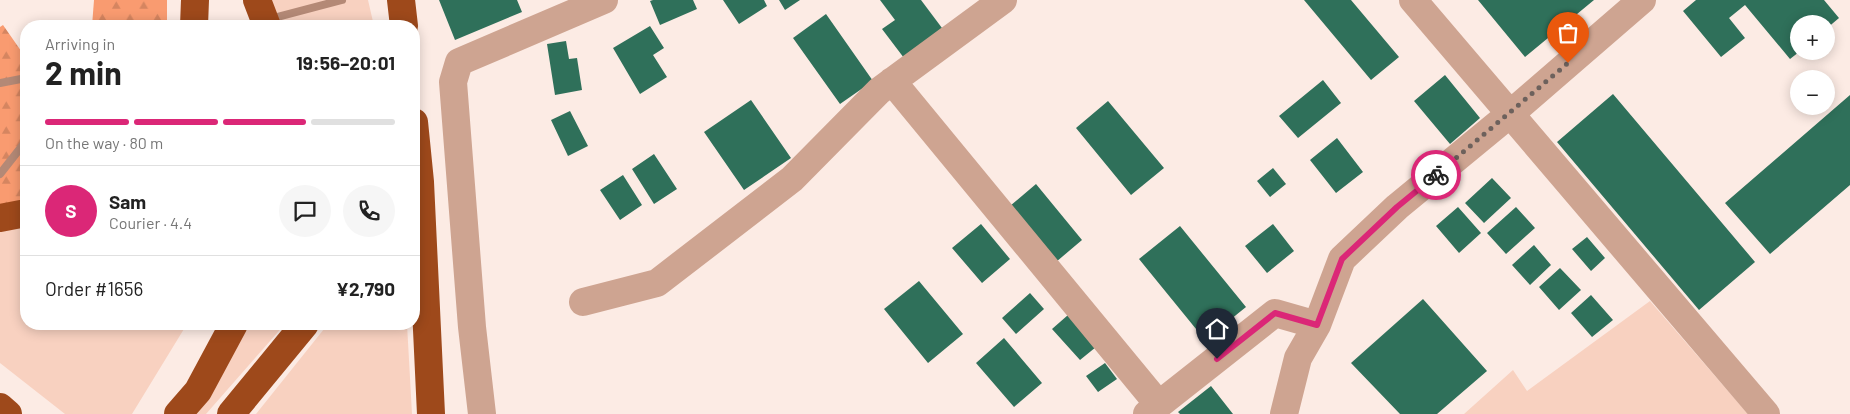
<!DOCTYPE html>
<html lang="en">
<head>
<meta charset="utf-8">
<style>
	body { margin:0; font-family:Barlow,sans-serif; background:#f6f6f6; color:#222; height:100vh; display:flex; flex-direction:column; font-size:19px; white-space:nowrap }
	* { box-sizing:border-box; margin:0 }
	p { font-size:16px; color:#767676 }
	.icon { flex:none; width:28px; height:28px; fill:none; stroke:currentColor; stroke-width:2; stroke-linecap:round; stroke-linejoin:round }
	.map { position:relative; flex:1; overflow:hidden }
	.details { position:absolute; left:20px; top:20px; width:400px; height:310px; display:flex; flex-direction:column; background:#fff; border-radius:20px; box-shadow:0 2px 12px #0003 }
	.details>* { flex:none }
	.controls { position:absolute; left:1790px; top:15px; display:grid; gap:10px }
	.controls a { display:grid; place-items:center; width:45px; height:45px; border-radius:50%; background:#fff; box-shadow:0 2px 12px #0003; font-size:25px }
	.pin { position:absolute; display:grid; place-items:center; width:42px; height:42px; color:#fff; margin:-51px -21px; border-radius:50% 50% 50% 0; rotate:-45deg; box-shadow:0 0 5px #0007 }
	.pin .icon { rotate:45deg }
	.courier { position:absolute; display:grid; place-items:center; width:50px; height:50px; margin:-25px; border:4px solid #db2777; border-radius:50%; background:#fff; color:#222; box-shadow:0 1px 6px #0007 }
	.head em { font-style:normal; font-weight:700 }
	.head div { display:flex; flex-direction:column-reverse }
	.head { display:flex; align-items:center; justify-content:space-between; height:85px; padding:0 25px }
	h1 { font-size:32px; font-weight:700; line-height:38px }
	.bar { display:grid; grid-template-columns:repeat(4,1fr); gap:8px 5px; align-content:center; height:60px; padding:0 25px }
	.bar i { height:6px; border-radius:4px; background:#e0e0e0 }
	.bar .selected { background:#db2777 }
	.bar p { grid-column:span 4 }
	.line { display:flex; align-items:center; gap:12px; padding:0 25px; border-top:1px solid #e0e0e0 }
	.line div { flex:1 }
	.round { display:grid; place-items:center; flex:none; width:52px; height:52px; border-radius:26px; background:#f6f6f6 }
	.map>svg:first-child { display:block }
	.grass { fill:#f8d1c0 }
	.forest { fill:url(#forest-firs) }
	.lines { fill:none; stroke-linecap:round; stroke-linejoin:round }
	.stream { stroke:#b48976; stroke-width:8 }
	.building { fill:#2f705a }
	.minor { stroke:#cea491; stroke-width:28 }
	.highway { stroke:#9e491b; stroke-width:28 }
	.done { stroke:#6d615c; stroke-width:5; stroke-dasharray:0 9 }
	.route { stroke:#db2777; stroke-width:6 }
</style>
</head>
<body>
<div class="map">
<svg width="1850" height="414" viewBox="0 0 1850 414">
	<defs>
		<pattern id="forest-firs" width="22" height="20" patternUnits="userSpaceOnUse" patternTransform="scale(1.25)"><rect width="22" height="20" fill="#f99b70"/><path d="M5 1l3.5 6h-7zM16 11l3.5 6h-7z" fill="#d58560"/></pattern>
	</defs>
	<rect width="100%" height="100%" fill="#fcebe4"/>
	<path class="grass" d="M266 0H368L374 26H275Z
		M0 216 26 220V324H187L132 414H65L0 363Z
		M1650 301 1748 414H1464L1513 370 1527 391Z
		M251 324H285L206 414H190Z
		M328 324H407L412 414H256Z"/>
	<path class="forest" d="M94 0H167V26H92Z
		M3 25 26 58V213L0 205V27Z"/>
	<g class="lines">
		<path class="stream" d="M243 26 342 0
			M0 83 26 78
			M0 174 26 141"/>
	</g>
	<path class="building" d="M439 0H517L522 12 455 40Z
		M653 0H693L697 9 660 25 650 1Z
		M723 0H764L767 6 739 24Z
		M779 0H800L785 10Z
		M880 0H921L942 28 904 58 882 29 895 20Z
		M1304 0H1351L1399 57 1371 80Z
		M1478 0H1594L1525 57Z
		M1696 0H1824L1839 18 1826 29V24H1799V52L1790 59 1745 5 1729 18 1745 38 1721 57 1683 11Z
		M826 14 873 81 840 104 793 38Z
		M650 26 664 48 653 55 667 77 640 94 613 48Z
		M566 41 569 59 577 58 582 90 555 95 547 44Z
		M1445 75 1480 118 1450 144 1414 101Z
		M1323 80 1341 103 1298 138 1279 116Z
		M1613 94 1755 262 1699 310 1557 142Z
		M1850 95V185L1770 254 1725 203Z
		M751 100 791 158 744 190 704 132Z
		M1108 101 1164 168 1131 195 1076 128Z
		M570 111 588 146 568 156 551 120Z
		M1337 138 1363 172 1336 193 1310 160Z
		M654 154 677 189 654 204 632 169Z
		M1273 168 1286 184 1270 197 1257 181Z
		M623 175 642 205 620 220 600 190Z
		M1492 178 1511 198 1484 223 1465 203Z
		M1036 184 1082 240 1056 262 1010 206Z
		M1458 207 1481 233 1459 253 1436 226Z
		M1516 207 1535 228 1506 254 1487 233Z
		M981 224 1010 259 982 283 952 248Z
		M1273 224 1294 251 1267 273 1245 246Z
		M1180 226 1246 307 1205 340 1139 259Z
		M1587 237 1605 258 1591 271 1572 249Z
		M1534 245 1551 265 1530 285 1512 265Z
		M1560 268 1581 290 1559 310 1539 287Z
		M919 281 963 334 928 363 884 309Z
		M1030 293 1044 309 1016 334 1002 318Z
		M1591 295 1613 320 1592 337 1571 313Z
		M1423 299 1487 371 1437 414H1400L1351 363Z
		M1068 315 1096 347 1080 360 1052 329Z
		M1004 338 1042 383 1014 407 976 363Z
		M1105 363 1117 379 1098 392 1086 376Z
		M1211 386 1233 414H1180L1178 412Z"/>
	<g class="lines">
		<path class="minor" d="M1413 0 1766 414
			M892 81 1159 405
			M583 302 657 283 792 179 879 91 1003 0
			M482 414 472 327 453 82 459 62 604 0
			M1147 414 1275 313 1317 325
			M1284 414 1298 358 1317 325 1342 259 1397 207 1510 114 1642 0"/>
		<path class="highway" d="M257 0 267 26
			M401 0 404 26
			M194 26 195 0
			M414 122 420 182 431 414
			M0 218 26 213
			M0 407 8 414
			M178 414 198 391 234 324
			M231 414 305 324"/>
	</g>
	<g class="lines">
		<path class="done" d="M1436 175 1568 63"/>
		<path class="route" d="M1217 359 1275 313 1317 325 1342 259 1397 207 1436 175"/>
	</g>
</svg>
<div class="controls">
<a>+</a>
<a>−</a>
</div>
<div class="pin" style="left:1568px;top:63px;background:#ea580c"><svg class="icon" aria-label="bag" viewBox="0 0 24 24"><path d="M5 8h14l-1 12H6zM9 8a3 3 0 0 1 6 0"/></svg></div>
<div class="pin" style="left:1217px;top:359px;background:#1f2937"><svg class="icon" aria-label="home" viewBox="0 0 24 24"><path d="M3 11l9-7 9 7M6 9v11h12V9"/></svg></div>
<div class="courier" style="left:1436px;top:175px"><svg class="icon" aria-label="bike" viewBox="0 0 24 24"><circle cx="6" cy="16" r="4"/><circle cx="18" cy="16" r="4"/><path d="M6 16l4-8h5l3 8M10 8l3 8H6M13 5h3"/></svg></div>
<section class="details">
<div class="head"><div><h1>2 min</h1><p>Arriving in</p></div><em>19:56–20:01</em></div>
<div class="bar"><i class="selected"></i><i class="selected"></i><i class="selected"></i><i></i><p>On the way · 80 m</p></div>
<div class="line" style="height:90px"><b class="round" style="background:#db2777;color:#fff">S</b><div><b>Sam</b><p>Courier · 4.4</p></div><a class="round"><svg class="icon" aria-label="chat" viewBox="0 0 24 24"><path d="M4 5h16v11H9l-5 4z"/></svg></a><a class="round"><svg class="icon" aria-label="phone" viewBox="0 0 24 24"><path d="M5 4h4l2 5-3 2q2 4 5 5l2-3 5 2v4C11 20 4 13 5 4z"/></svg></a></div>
<div class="line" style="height:65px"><div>Order #1656</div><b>¥2,790</b></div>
</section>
</div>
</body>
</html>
